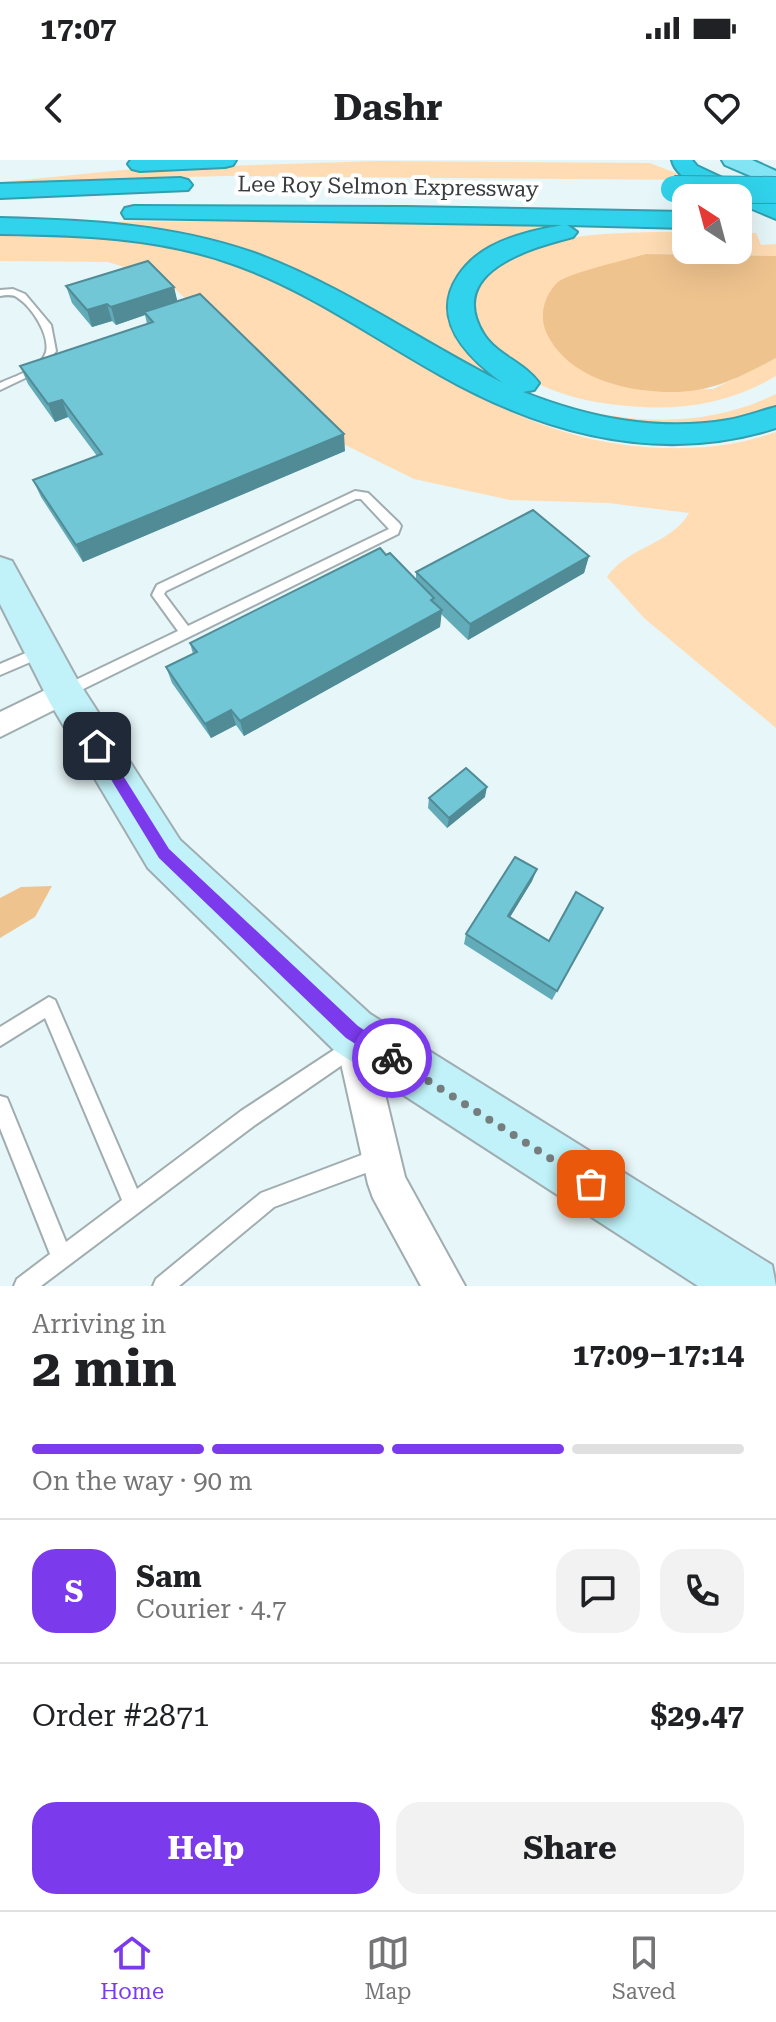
<!DOCTYPE html>
<html lang="en">
<head>
<meta charset="utf-8">
<style>
	body { margin:0; font-family:"Roboto Serif",serif; background:#f2f2f2; color:#202124; height:100vh; display:flex; flex-direction:column; font-size:30px; white-space:nowrap }
	* { box-sizing:border-box; margin:0 }
	p { font-size:26px; color:#757577 }
	.icon { flex:none; width:44px; height:44px; fill:none; stroke:currentColor; stroke-width:2; stroke-linecap:round; stroke-linejoin:round }
	.map { position:relative; height:1126px; overflow:hidden }
	.panel { display:flex; flex-direction:column; background:#fff; flex:1 }
	.panel>* { flex:none }
	.needle { width:52px; rotate:324deg }
	.controls { position:absolute; left:672px; top:24px; display:grid; gap:16px }
	.controls a { display:grid; place-items:center; width:80px; height:80px; border-radius:16px; background:#fff; box-shadow:0 8px 32px #0002; font-size:40px }
	.pin { position:absolute; display:grid; place-items:center; width:68px; height:68px; color:#fff; margin:-34px; border-radius:16px; box-shadow:0 4px 12px #0006 }
	.courier { position:absolute; display:grid; place-items:center; width:80px; height:80px; margin:-40px; border:6px solid #7c3aed; border-radius:50%; background:#fff; color:#222; box-shadow:0 2px 10px #0007 }
	.overview em { font-style:normal; font-weight:700 }
	.overview div { display:flex; flex-direction:column-reverse }
	.overview { display:flex; align-items:center; justify-content:space-between; height:136px; padding:0 32px }
	h1 { font-size:52px; font-weight:700; line-height:60px }
	.bar { display:grid; grid-template-columns:repeat(4,1fr); gap:12px 8px; align-content:center; height:96px; padding:0 32px }
	.bar i { height:10px; border-radius:6px; background:#e0e0e0 }
	.bar .selected { background:#7c3aed }
	.bar p { grid-column:span 4 }
	.line { display:flex; align-items:center; gap:20px; padding:0 32px; border-top:2px solid #e0e0e0 }
	.line div { flex:1 }
	.round { display:grid; place-items:center; flex:none; width:84px; height:84px; border-radius:24px; background:#f2f2f2 }
	.cta { display:flex; gap:16px; margin-top:auto; padding:16px 32px }
	.cta a { flex:1; height:92px; border-radius:24px; background:#7c3aed; color:#fff; font-size:32px; font-weight:700; line-height:92px; text-align:center }
	.cta a+a { background:#f2f2f2; color:#202124 }
	.status { display:flex; justify-content:space-between; align-items:center; height:56px; padding:0 40px; background:#fff; direction:ltr }
	.status svg { height:22px; fill:currentColor }
	header { display:flex; justify-content:space-between; align-items:center; height:104px; padding:0 32px; background:#fff; font-size:36px; font-weight:700 }
	.menu { display:flex; justify-content:space-around; align-items:center; height:112px; border-top:2px solid #e0e0e0; background:#fff; font-size:22px; color:#757577 }
	.menu a { display:grid; justify-items:center; gap:4px }
	.menu .selected { color:#7c3aed }
	.map>svg:first-child { display:block }
	.green { fill:#ffdcb3 }
	.water { fill:#efc38e }
	.lines { fill:none; stroke-linecap:round; stroke-linejoin:round }
	.lane-casing { stroke:#a0adb0; stroke-width:4 }
	.street-casing { stroke:#a0adb0; stroke-width:4 }
	.secondary-casing { stroke:#a0adb0; stroke-width:4 }
	.primary-casing { stroke:#329eae; stroke-width:4 }
	.highway-casing { stroke:#329eae; stroke-width:4 }
	.lane { fill:#fff; fill-rule:evenodd }
	.street { fill:#fff; fill-rule:evenodd }
	.secondary { fill:#c1f2f9; fill-rule:evenodd }
	.primary { fill:#83e5f3; fill-rule:evenodd }
	.highway { fill:#30d3eb; fill-rule:evenodd }
	.highway-bridge-casing { stroke:#329eae; stroke-width:28; stroke-linecap:butt }
	.highway-bridge { stroke:#30d3eb; stroke-width:26 }
	.wall { fill:#62abb8 }
	.shaded-wall { fill:#508b96 }
	.building { fill:#72c7d6; stroke:#508b96; stroke-width:2 }
	.route { fill:#7c3aed }
	.done { stroke:#757d7f; stroke-width:8; stroke-dasharray:0 14.4 }
	.labels { text-anchor:middle; stroke-width:8; stroke-linejoin:round; paint-order:stroke }
	.far-street-label { font-size:22px; fill:#373c3e; stroke:#fff }
</style>
</head>
<body>
<div class="status"><b>17:07</b><svg viewBox="0 0 49 12"><path d="M0 12V9h3v3zM5 12V6h3v6zM10 12V3h3v9zM15 12V0h3v12zM26 1h20v11H26zM47 4h2v5h-2z"/></svg></div>
<header><svg class="icon" aria-label="back" viewBox="0 0 24 24"><path d="M15 5l-7 7 7 7"/></svg>Dashr<svg class="icon" aria-label="heart" viewBox="0 0 24 24"><path d="M12 20l-8-8c-3-5 5-10 8-4 3-6 11-1 8 4z"/></svg></header>
<div class="map">
<svg width="776" height="1126" viewBox="0 0 776 1126">
	<rect width="100%" height="100%" fill="#e7f6f8"/>
	<path class="green" d="M377 1 650 3 694 20 224 16 2 22 133 9Z
		M205 61 567 65 462 111 449 138 451 163C474 185 497 211 522 229 536 239 558 244 574 248 642 265 712 266 776 234V249L701 269 560 255 317 125 95 62Z
		M686 72V90H738V73H756L761 85 776 84V96L646 94 610 223 649 231 713 229 776 198V216C735 241 689 250 641 247 605 245 561 238 530 219 520 213 511 203 503 195 495 188 481 178 477 169 465 143 479 116 501 101 544 71 635 72 686 72Z
		M0 73C77 74 160 74 233 102 384 162 490 283 663 288 702 289 739 285 776 272V568L644 458 607 417C627 387 672 384 689 353L608 343 510 340 414 319 333 279 282 226 165 120 108 102 0 101Z"/>
	<path class="water" d="M646 94 776 96V198C744 215 715 231 678 232 630 233 568 220 546 172 539 155 544 135 558 122 569 113 629 99 646 94Z
		M52 726 35 757 0 778V738L21 727Z"/>
	<g class="lines">
		<defs>
			<path id="lane" d="M13 129 25 134 51 165 56 191 44 209 0 230V223C15 216 41 209 46 192 50 175 32 147 18 138 13 134 6 135 0 136V130Z
				M355 331 368 333 399 363 401 366 398 374 69 536H59L57 532 59 528 178 471 152 435 157 425ZM356 339H361L389 369 188 466 164 434 166 431Z
				M42 486 47 487 49 491 47 495 0 515V504Z
				M49 837 55 840 137 1029 241 951 349 880 355 877 361 880 364 886 361 892 255 965 41 1126H14L17 1119 50 1094 0 968V936L7 938 66 1082 122 1040 45 858 0 886V867Z
				M380 988 387 991 390 998 387 1005 274 1047 179 1126H153L156 1119 261 1033Z"/>
			<path id="street" d="M64 521 74 524 78 532 74 540 0 577V552Z
				M352 854 364 860 370 872 405 1017 465 1126H421L373 1038 368 1024 334 872 340 860Z"/>
			<path id="secondary" d="M0 397 12 401 78 521 180 680 370 854 772 1105 776 1126H698L334 890 148 708 50 543 0 444Z"/>
			<path id="primary" d="M722 0H752L776 11V27L725 5Z"/>
			<path id="highway" d="M131 0H236L233 5 225 7 140 11 132 9 128 4Z
				M672 0H692L697 6 776 43V59L738 43V38C717 38 676 20 672 0Z
				M180 18 188 20 192 25 188 30 0 38V24Z
				M134 46 405 47 686 52V68L567 65 577 72 573 77C531 88 446 111 483 173 496 195 524 202 539 223L534 230 523 232C589 258 657 272 728 260 745 257 760 251 776 247V268C660 305 544 274 440 215 372 177 307 130 233 104 158 77 78 75 0 74V58C85 60 172 64 254 93 342 125 420 181 503 223 468 198 429 160 458 116 466 104 477 94 490 87 512 75 537 70 562 65L125 58 122 53 125 48Z"/>
		</defs>
		<use href="#lane" class="lane-casing"/>
		<use href="#street" class="street-casing"/>
		<use href="#secondary" class="secondary-casing"/>
		<use href="#primary" class="primary-casing"/>
		<use href="#highway" class="highway-casing"/>
		<use href="#lane" class="lane"/>
		<use href="#street" class="street"/>
		<use href="#secondary" class="secondary"/>
		<use href="#primary" class="primary"/>
		<use href="#highway" class="highway"/>
		<defs>
			<path id="highway-bridge" d="M674 29 776 30"/>
		</defs>
		<use href="#highway-bridge" class="highway-bridge-casing"/>
		<use href="#highway-bridge" class="highway-bridge"/>
	</g>
	<path class="wall" d="M66 126 174 127 177 142 345 291 83 402 41 337 33 320 97 296 68 257 55 262 28 224 20 206 147 164 145 155 116 165 112 161 92 167 72 143Z
		M589 396 584 413 468 480 441 454 440 467 244 576 236 565 211 578 172 523 166 507 193 494 190 483 416 420V412Z
		M485 637 447 668 428 648 429 638Z
		M537 709 532 721 510 757 557 831 552 840 464 784 466 774Z"/>
	<path class="shaded-wall" d="M174 127 178 144 144 152 145 155 116 165 111 147Z
		M107 144 112 161 92 167 87 150Z
		M62 240 68 257 55 262 48 244Z
		M344 274 345 291 83 402 76 385Z
		M589 396 584 413 468 480 470 464Z
		M442 450 440 467 244 576 240 561Z
		M231 550 236 565 211 578 205 564Z
		M487 627 485 637 447 668 449 658Z
		M537 709 532 721 504 767 508 756Z"/>
	<path class="building" d="M148 101 174 127 111 147 107 144 87 150 66 126Z
		M200 134 344 274 76 385 33 320 102 294 62 240 48 244 20 206 153 162 144 152Z
		M533 350 589 396 470 464 416 412Z
		M380 388 386 395 390 393 434 438 431 440 442 450 240 561 231 550 205 564 166 507 197 492 190 483Z
		M466 608 487 627 449 658 429 638Z
		M515 697 537 709 508 756 549 781 576 732 603 748 557 831 466 774Z"/>
	<path class="route" d="M97 581 102 582 169 689 358 866 397 892 400 898 397 903 392 906 386 903 346 878 159 698 93 590 91 586Z"/>
	<g class="lines">
		<path class="done" d="M392 898 591 1024"/>
	</g>
	<g class="labels">
		<g class="far-street-label">
			<text transform="translate(388 26) rotate(1)" y="8">Lee Roy Selmon Expressway</text>
		</g>
	</g>
</svg>
<div class="controls">
<a><svg class="needle" viewBox="-14 -14 28 28"><path d="M0-13l5 13h-10z" fill="#e53935"/><path d="M0 13l5-13h-10z" fill="#757577"/></svg></a>
</div>
<div class="pin" style="left:591px;top:1024px;background:#ea580c"><svg class="icon" aria-label="bag" viewBox="0 0 24 24"><path d="M5 8h14l-1 12H6zM9 8a3 3 0 0 1 6 0"/></svg></div>
<div class="pin" style="left:97px;top:586px;background:#1f2937"><svg class="icon" aria-label="home" viewBox="0 0 24 24"><path d="M3 11l9-7 9 7M6 9v11h12V9"/></svg></div>
<div class="courier" style="left:392px;top:898px"><svg class="icon" aria-label="bike" viewBox="0 0 24 24"><circle cx="6" cy="16" r="4"/><circle cx="18" cy="16" r="4"/><path d="M6 16l4-8h5l3 8M10 8l3 8H6M13 5h3"/></svg></div>
</div>
<section class="panel">
<div class="overview"><div><h1>2 min</h1><p>Arriving in</p></div><em>17:09–17:14</em></div>
<div class="bar"><i class="selected"></i><i class="selected"></i><i class="selected"></i><i></i><p>On the way · 90 m</p></div>
<div class="line" style="height:144px"><b class="round" style="background:#7c3aed;color:#fff">S</b><div><b>Sam</b><p>Courier · 4.7</p></div><a class="round"><svg class="icon" aria-label="chat" viewBox="0 0 24 24"><path d="M4 5h16v11H9l-5 4z"/></svg></a><a class="round"><svg class="icon" aria-label="phone" viewBox="0 0 24 24"><path d="M5 4h4l2 5-3 2q2 4 5 5l2-3 5 2v4C11 20 4 13 5 4z"/></svg></a></div>
<div class="line" style="height:104px"><div>Order #2871</div><b>$29.47</b></div>
<div class="cta"><a>Help</a><a>Share</a></div>
</section>
<nav class="menu">
<a class="selected"><svg class="icon" aria-label="home" viewBox="0 0 24 24"><path d="M3 11l9-7 9 7M6 9v11h12V9"/></svg>Home</a>
<a><svg class="icon" aria-label="map" viewBox="0 0 24 24"><path d="M3 6l6-2 6 2 6-2v14l-6 2-6-2-6 2zM9 4v14M15 6v14"/></svg>Map</a>
<a><svg class="icon" aria-label="saved" viewBox="0 0 24 24"><path d="M7 4h10v16l-5-4-5 4z"/></svg>Saved</a>
</nav>
</body>
</html>
